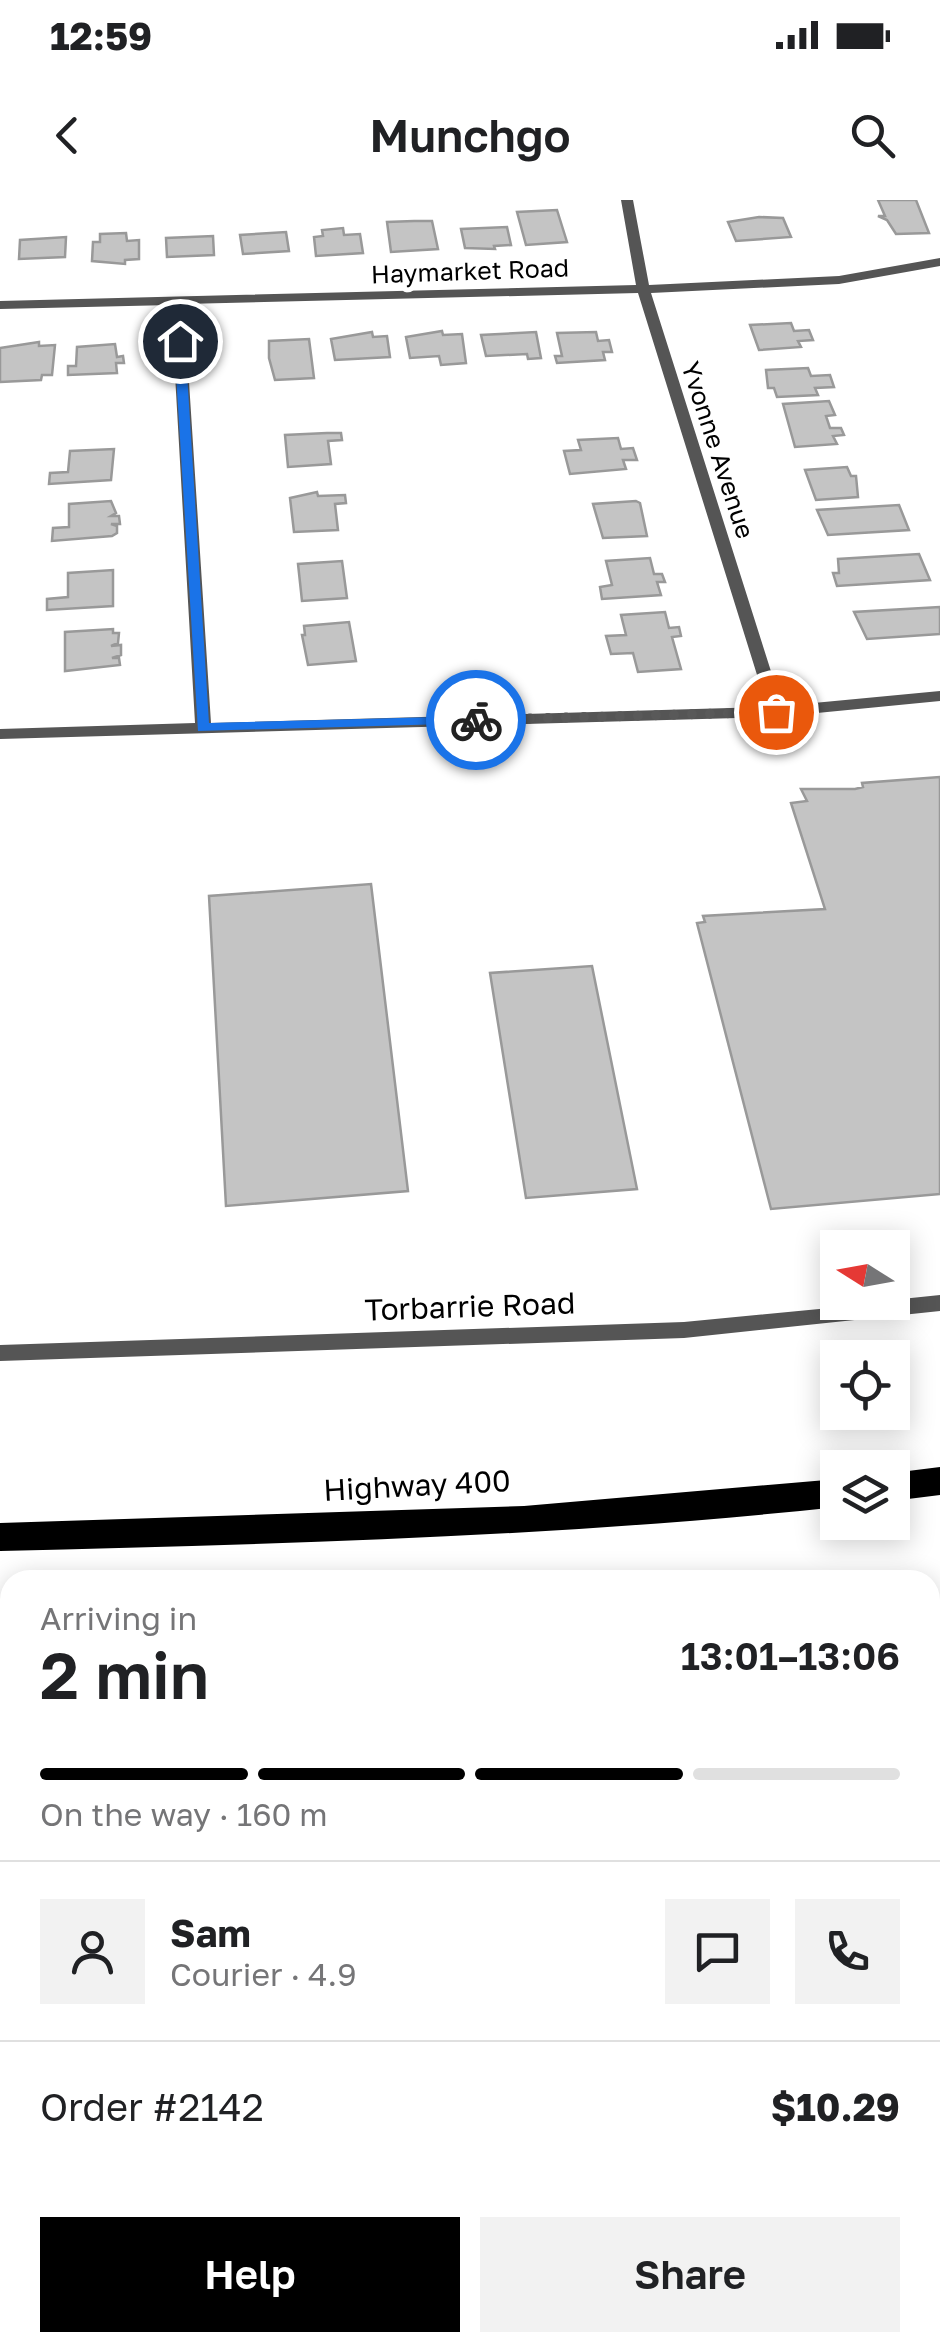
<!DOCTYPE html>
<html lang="en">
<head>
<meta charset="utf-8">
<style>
	body { margin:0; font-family:"Golos Text",sans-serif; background:#f2f2f2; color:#202124; height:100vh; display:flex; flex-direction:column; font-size:38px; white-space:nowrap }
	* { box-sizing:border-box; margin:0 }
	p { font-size:32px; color:#757577 }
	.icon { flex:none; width:55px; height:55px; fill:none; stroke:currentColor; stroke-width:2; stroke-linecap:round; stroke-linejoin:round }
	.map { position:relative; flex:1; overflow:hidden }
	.sheet { position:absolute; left:0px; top:1370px; width:940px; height:782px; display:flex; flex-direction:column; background:#fff; border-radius:30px 30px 0 0; box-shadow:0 5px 25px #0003 }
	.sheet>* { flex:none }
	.needle { width:65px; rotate:281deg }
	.buttons { position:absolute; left:820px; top:1030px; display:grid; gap:20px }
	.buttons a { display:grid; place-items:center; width:90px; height:90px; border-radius:0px; background:#fff; box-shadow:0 5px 25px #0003; font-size:50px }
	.pin { position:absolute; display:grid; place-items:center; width:85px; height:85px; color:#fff; margin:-42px; border:5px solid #fff; border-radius:50%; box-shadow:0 2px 10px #0007 }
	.courier { position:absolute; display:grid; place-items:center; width:100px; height:100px; margin:-50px; border:8px solid #1a73e8; border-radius:50%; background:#fff; color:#222; box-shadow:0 2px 12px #0007 }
	.summary em { font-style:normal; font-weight:600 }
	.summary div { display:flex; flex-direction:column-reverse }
	.summary { display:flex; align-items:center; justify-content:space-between; height:170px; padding:0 40px }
	h1 { font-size:65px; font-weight:600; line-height:75px }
	.bar { display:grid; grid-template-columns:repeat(4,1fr); gap:15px 10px; align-content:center; height:120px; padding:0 40px }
	.bar i { height:12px; border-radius:8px; background:#e0e0e0 }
	.bar .current { background:#000 }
	.bar p { grid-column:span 4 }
	.line { display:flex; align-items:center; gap:25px; padding:0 40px; border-top:2px solid #e0e0e0 }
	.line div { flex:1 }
	.round { display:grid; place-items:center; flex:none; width:105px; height:105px; border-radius:0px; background:#f2f2f2 }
	.cta { display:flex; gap:20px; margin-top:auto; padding:20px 40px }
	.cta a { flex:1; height:115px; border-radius:0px; background:#000; color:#fff; font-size:40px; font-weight:600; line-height:115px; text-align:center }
	.cta a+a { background:#f2f2f2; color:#202124 }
	.status { display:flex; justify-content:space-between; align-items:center; height:70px; padding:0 50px; background:#fff; direction:ltr }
	.status svg { height:28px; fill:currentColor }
	header { display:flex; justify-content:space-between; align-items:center; height:130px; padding:0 40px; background:#fff; font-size:45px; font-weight:600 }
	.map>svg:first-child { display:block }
	.building { fill:#c4c4c4; stroke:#999; stroke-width:2.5 }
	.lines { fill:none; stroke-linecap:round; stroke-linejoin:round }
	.service { fill:#555; fill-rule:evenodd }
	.minor { fill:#555; fill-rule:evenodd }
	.motorway { fill:#000; fill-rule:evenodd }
	.route { fill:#1a73e8 }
	.done { stroke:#595959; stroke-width:10; stroke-dasharray:0 18 }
	.labels { text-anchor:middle; stroke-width:10; stroke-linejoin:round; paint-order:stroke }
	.far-street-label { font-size:25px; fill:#000; stroke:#fff }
	.street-label { font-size:30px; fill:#000; stroke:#fff }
</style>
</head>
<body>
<div class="status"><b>12:59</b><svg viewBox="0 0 49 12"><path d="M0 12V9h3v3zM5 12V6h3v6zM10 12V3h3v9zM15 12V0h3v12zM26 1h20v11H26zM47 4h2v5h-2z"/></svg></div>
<header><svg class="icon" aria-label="back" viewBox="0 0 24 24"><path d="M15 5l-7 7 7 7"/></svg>Munchgo<svg class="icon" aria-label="search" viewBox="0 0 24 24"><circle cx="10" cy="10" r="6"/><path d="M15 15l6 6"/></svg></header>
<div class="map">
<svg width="940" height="2152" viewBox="0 0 940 2152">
	<rect width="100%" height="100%" fill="#fff"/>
	<path class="building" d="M878 0H916L929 33 896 34 887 20 878 16H885Z
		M557 10 567 42 526 45 517 12Z
		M759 17 783 18 791 37 736 41 728 22Z
		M414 21H432L438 49 391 52 387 22Z
		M507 27 511 45 494 46 495 49 465 48 461 29Z
		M343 28 344 35 360 34 363 53 316 56 314 37 323 36 322 30Z
		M286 32 289 51 243 54 240 35Z
		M126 33 127 41 139 40V59L125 60V64L92 61 93 42H100V34Z
		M213 36 214 55 167 57 166 38Z
		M66 37 65 57 19 59 20 40Z
		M791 123 794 131 809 130 813 140 798 141 801 147 759 150 750 125Z
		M442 131 443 135 462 134 466 163 441 165 439 156 410 158 406 137Z
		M372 132 373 137 387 136 390 157 335 160 331 139Z
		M536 132 541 158 528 159 527 154 486 156 481 135Z
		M596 132 598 141 609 140 612 152H603L605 160 557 163 555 156H562L557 133Z
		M309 139 314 178 275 180 269 158V141Z
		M39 142V146L55 145 52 175H42L41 180 0 182V148Z
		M115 144 117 157 123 156 124 163H116L117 173 68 175V166H76L77 147Z
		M808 168 811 176 830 175 834 187 815 188 818 195 777 197 774 188H768L766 170Z
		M829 201 835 215 826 216 830 228H841L844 235 833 236 837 244 795 247 783 204Z
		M327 233H341L342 240 328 241 331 264 288 267 285 235Z
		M618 238 621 249 633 248 637 260H623L626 269 570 274 564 251 581 250 578 240Z
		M114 249 111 280 49 284 50 273 68 272 70 251Z
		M847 267 851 276H856L858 297 816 300 805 270Z
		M317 292 318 296 345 295 346 303 335 304 338 330 294 332 290 298Z
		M111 301 116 313 111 316H119L120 324H111L117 326V333L112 336 52 341 53 328 69 327V304Z
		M636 301 640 303 647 336 603 338 593 304Z
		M899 305 909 330 828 335 817 310Z
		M919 354 930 380 837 386 833 373H839L838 359Z
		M650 358 654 374H662L665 382H657L661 395 602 399 600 387 612 385 606 361Z
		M342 361 347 398 302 401 298 364Z
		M113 370V406L47 410V399L68 397V373Z
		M940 407V434L867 439 854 412Z
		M665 412 669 428 679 427 681 436 672 437 681 469 638 472 633 453 611 454 606 436 626 435 621 415Z
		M349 422 356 461 308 465 302 435H305L304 426Z
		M113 429V433H119L118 443 111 446 121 445V455L112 458H119L120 465 65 471V432Z
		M940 577V994L771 1009 697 723 705 722 703 716 825 709 791 603 807 601 801 589H855L863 587 862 583Z
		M371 684 408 991 226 1006 209 696Z
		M592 766 637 989 526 998 490 773Z
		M940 1934V2152H870L868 2142H930V1935Z
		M693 2142 694 2150 783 2142 785 2152H644L642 2143Z"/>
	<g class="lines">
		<path class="service" d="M10 1851V1945L0 1950V1857Z
			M10 2112V2140L0 2141V2113Z"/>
		<path class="minor" d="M621 0H633L649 85 839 76 940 58V66L839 84 651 93 782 506 940 491V501L776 517 0 539V529L195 523 171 105 0 109V101L636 85ZM638 93 767 507 211 523 184 104Z
			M940 1095V1111L684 1138 0 1161V1145L684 1122 892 1102V1100Z
			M940 1792V1818L930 1819V1793Z
			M10 1845V1871L0 1872V1846Z"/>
		<path class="motorway" d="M940 1267V1295L892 1301V1273Z
			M838 1279V1307C559 1337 280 1344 0 1351V1323L524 1306Z
			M940 1468V1500L930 1501V1469Z
			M0 1527H10V1559H0Z
			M940 1563V1597L930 1598V1564Z
			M10 1623V1657L0 1658V1624Z"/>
	</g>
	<path class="route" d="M180 138 185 141 209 523 476 516 481 517V523L198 531 174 141Z"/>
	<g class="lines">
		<path class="done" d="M476 520 776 512"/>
	</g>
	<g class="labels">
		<g class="far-street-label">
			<text transform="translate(470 71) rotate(-2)" y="9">Haymarket Road</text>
			<text transform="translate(718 250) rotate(72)" y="9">Yvonne Avenue</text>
		</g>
		<g class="street-label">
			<text transform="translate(470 1107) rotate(-2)" y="10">Torbarrie Road</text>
			<text transform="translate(417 1286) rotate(-3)" y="10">Highway 400</text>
		</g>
	</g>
</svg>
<div class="buttons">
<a><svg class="needle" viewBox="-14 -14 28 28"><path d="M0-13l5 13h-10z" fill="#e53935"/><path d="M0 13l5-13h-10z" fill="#757577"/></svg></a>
<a><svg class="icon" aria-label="locate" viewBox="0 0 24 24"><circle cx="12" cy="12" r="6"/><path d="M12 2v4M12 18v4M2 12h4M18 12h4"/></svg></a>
<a><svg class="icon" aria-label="layers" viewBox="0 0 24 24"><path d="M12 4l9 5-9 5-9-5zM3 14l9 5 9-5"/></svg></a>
</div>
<div class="pin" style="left:776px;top:512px;background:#ea580c"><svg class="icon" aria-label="bag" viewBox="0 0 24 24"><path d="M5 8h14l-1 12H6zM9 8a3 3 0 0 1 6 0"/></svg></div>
<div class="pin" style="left:180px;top:141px;background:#1f2937"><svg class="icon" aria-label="home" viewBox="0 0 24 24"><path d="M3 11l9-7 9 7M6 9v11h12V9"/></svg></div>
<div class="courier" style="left:476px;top:520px"><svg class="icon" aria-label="bike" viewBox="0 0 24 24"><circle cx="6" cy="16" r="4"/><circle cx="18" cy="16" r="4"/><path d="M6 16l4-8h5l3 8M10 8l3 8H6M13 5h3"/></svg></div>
<section class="sheet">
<div class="summary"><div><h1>2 min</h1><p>Arriving in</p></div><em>13:01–13:06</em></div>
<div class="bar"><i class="current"></i><i class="current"></i><i class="current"></i><i></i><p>On the way · 160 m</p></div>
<div class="line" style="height:180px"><a class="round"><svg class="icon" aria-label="person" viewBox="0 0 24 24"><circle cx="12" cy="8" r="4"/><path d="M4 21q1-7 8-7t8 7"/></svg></a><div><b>Sam</b><p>Courier · 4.9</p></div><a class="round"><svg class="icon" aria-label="chat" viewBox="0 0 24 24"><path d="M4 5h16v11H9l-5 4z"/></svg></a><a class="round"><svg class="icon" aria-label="phone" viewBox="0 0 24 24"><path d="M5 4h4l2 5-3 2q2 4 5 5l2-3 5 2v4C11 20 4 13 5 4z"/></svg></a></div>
<div class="line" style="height:130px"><div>Order #2142</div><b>$10.29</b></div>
<div class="cta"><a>Help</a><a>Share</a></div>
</section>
</div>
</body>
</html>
